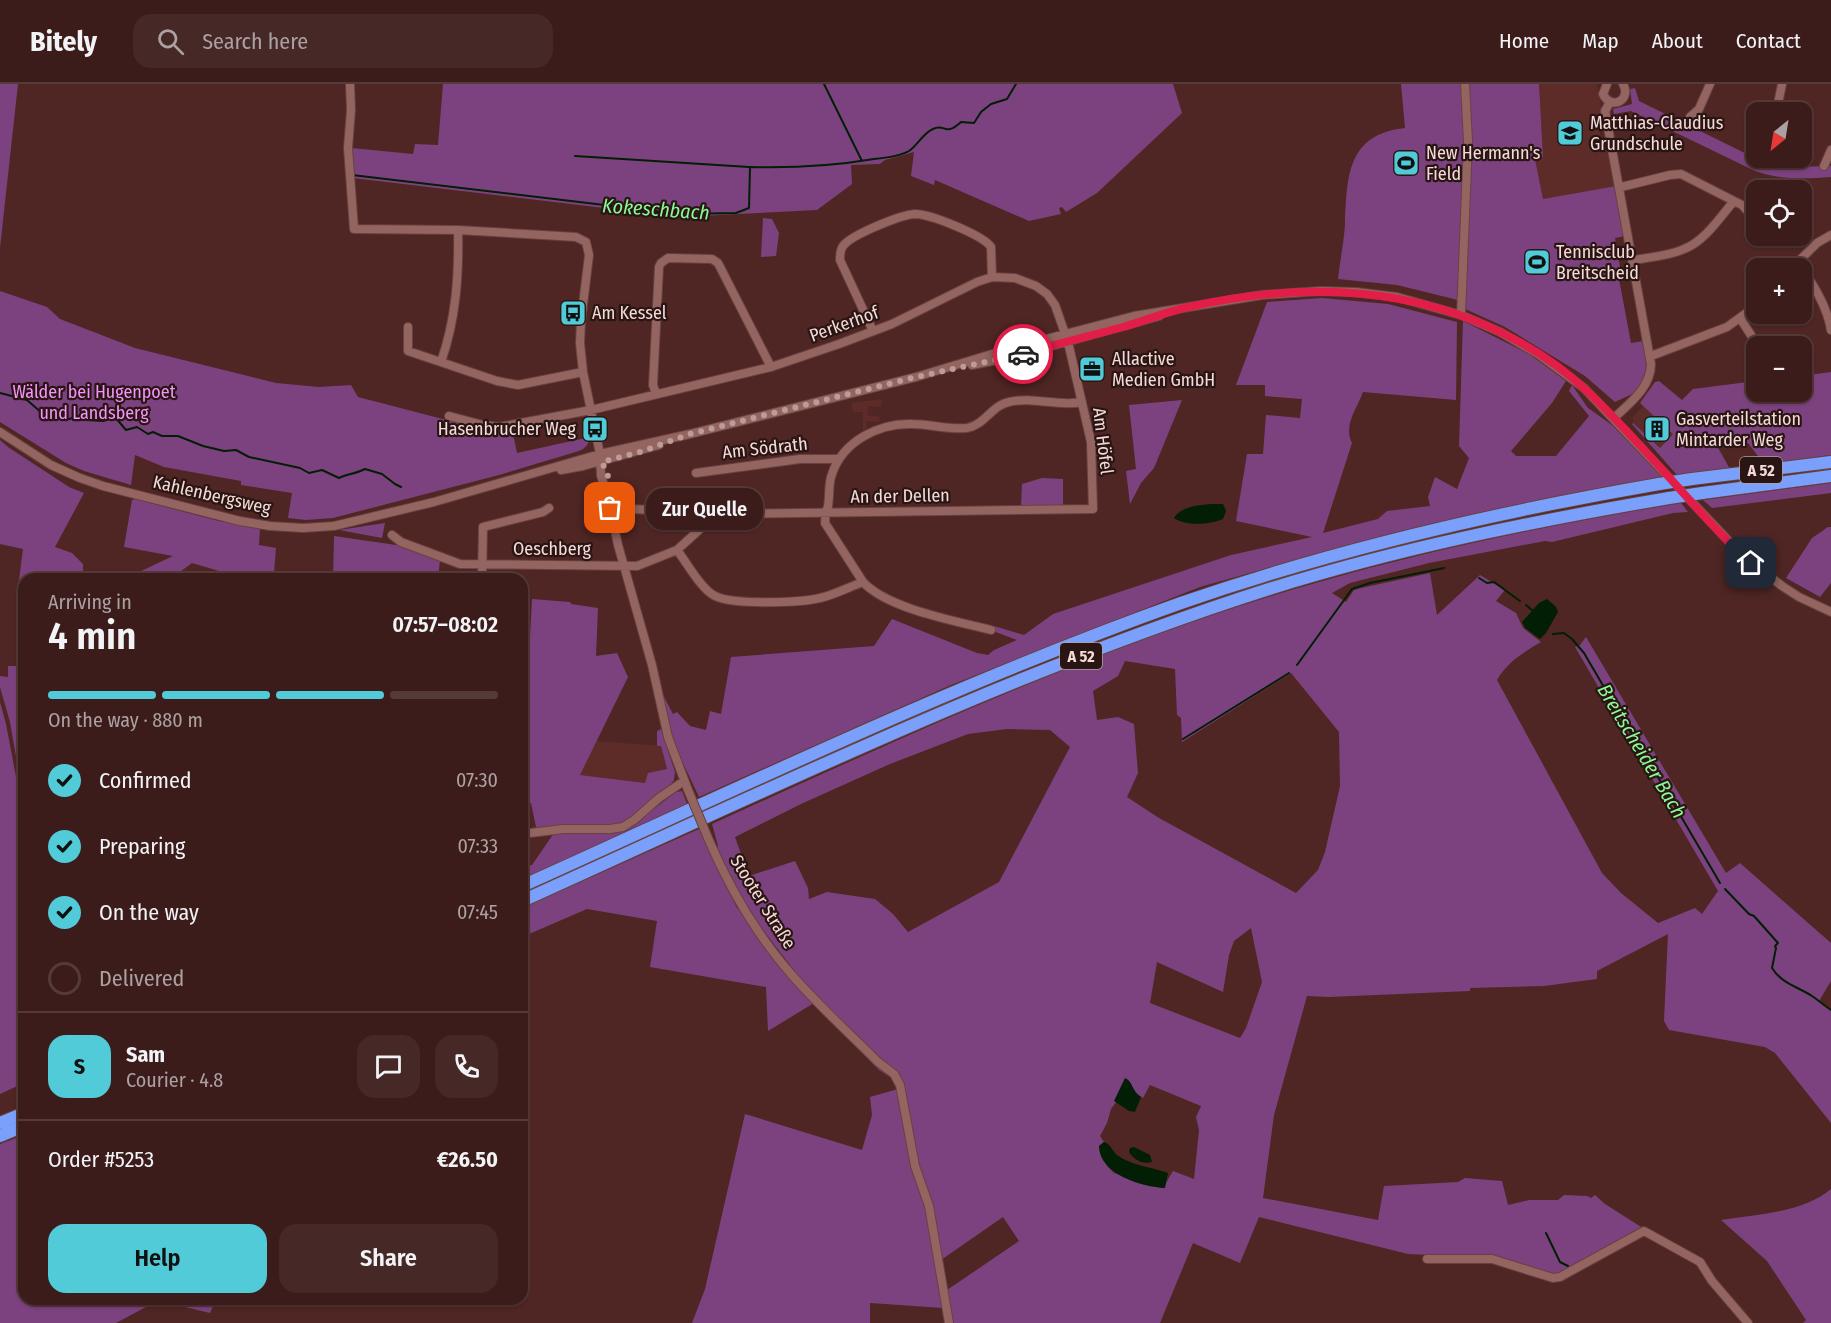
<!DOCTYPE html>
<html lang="en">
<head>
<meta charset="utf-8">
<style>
	body { margin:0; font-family:"Fira Sans Condensed",sans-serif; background:#462927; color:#f1f3f6; height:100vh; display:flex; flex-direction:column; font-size:22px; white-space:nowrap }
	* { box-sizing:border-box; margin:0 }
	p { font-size:20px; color:#aca1a2 }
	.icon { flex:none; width:33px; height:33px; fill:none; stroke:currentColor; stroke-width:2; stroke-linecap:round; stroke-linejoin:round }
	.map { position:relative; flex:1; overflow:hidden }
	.side { position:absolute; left:18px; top:489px; width:510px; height:732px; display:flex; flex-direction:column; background:#3b1c1a; border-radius:18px; box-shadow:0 2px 4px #0004,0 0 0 2px #543a39 }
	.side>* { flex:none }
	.needle { width:39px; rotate:210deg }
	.tools { position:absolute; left:1746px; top:18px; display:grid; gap:12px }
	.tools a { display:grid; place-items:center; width:66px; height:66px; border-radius:12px; background:#3b1c1a; box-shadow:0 2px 4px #0004,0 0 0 2px #543a39; font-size:30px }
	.pin { position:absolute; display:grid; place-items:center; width:51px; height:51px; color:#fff; margin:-26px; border-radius:12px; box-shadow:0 3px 9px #0006 }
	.courier { position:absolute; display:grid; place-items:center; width:60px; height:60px; margin:-30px; border:4px solid #e11d48; border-radius:50%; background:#fff; color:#222; box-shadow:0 2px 8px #0007 }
	.bubble { position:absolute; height:42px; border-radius:18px; background:#3b1c1a; box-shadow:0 2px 4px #0004,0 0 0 2px #543a39; font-size:20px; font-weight:600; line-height:42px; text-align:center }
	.overview em { font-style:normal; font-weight:600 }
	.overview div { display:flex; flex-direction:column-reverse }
	.overview { display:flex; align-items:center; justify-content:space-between; height:102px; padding:0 30px }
	h1 { font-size:39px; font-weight:600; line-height:45px }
	.bar { display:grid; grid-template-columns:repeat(4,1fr); gap:9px 6px; align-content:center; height:72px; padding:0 30px }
	.bar i { height:8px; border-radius:4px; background:#543a39 }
	.bar .on { background:#52cbd9 }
	.bar p { grid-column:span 4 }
	.line { display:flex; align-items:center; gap:15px; padding:0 30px; border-top:2px solid #543a39 }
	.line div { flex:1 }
	.round { display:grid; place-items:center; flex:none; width:63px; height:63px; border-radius:18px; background:#462927 }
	ol { padding:0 30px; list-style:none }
	li { display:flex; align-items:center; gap:18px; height:66px }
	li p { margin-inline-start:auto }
	li .icon { padding:6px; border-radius:50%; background:#52cbd9; color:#111; stroke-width:4 }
	li:last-child { color:#aca1a2 }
	li i { width:33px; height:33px; border:3px solid #543a39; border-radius:50% }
	.action { display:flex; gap:12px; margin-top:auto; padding:12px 30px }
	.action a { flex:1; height:69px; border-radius:18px; background:#52cbd9; color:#111; font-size:24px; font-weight:600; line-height:69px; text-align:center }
	.action a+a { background:#462927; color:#f1f3f6 }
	header { display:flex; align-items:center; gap:36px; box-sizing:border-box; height:84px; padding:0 30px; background:#3b1c1a; border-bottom:2px solid #543a39 }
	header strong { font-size:28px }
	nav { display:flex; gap:33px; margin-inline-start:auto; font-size:21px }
	.search { width:420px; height:54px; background:#462927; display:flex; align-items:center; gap:15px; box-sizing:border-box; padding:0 21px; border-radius:18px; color:#aca1a2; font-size:22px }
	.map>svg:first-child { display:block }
	.built { fill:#5d2c29 }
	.green { fill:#7c427f; fill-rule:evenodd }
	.water { fill:#021e05 }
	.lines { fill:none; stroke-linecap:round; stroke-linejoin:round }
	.stream { stroke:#021e05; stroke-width:2 }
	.minor-casing { stroke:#664240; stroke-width:10 }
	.highway-casing { stroke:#664240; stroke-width:14 }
	.minor { stroke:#946560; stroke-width:8 }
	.highway { stroke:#7aa0fc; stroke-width:12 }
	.minor-bridge-casing { stroke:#664240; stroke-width:10; stroke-linecap:butt }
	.highway-bridge-casing { stroke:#664240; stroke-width:14; stroke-linecap:butt }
	.minor-bridge { stroke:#946560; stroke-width:8 }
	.highway-bridge { stroke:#7aa0fc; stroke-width:12 }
	.done { stroke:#bc9b98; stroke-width:6; stroke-dasharray:0 10.8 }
	.route { stroke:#e11d48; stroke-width:8 }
	.labels { text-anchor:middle; stroke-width:4.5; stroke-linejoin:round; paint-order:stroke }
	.shield { fill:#291614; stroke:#b89f9c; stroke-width:1.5 }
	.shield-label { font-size:16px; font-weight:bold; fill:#f6dad7 }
	.poi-label { font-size:18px; fill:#f6dad7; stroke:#291614; text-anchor:start }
	.street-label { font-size:18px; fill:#f6dad7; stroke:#291614 }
	.park-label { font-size:18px; fill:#f693fa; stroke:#291614 }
	.water-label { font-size:20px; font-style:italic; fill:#8afb93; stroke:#291614 }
</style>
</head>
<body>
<header>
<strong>Bitely</strong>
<div class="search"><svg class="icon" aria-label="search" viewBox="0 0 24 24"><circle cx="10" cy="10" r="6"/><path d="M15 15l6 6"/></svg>Search here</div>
<nav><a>Home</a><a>Map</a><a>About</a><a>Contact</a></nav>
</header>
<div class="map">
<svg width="1831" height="1239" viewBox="0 0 1831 1239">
	<rect width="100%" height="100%" fill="#4f2623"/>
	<path class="built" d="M1539 0H1597L1602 27 1598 35 1602 64 1610 73 1616 102 1543 115 1535 75 1543 73Z
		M882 315 881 323 868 322 867 331 880 333 879 338 866 337 867 350 863 352V328H853L851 319Z
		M1643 322 1673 350 1660 364 1633 339V333Z
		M596 657 661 662 667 686 645 699 580 691Z"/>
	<path class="green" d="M0 0H18L0 164Z
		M443 0H1173L1182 29 1097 109 1066 128 1062 123 1059 124 1061 130 1029 137 935 96 934 101 911 92 914 68 885 76 880 80 851 81 852 100 817 126 680 133 353 94 351 64 413 70 415 60 438 61Z
		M1401 0H1539L1543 73 1535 75 1543 115 1616 102 1625 152 1615 154 1622 194 1619 195 1631 259 1644 257C1646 275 1651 298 1632 310 1627 313 1620 315 1615 318L1585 292 1505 243 1463 224 1458 216 1397 201 1338 195C1340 176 1344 158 1345 140 1347 93 1347 50 1405 44Z
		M1635 4 1639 17 1757 75 1778 82 1791 83 1831 82V93C1804 95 1781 96 1755 87L1631 27 1614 30 1613 25 1632 20 1630 5Z
		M763 134 772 135 779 149 776 172 761 173Z
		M0 207 47 223 60 235 135 264 276 299 319 303 351 301 358 313 485 346 498 347 512 345 517 369 590 353C588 361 586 364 579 367L499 391 333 434 306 436 288 434 292 409 241 401V397L164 383 135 371 131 401 84 387 66 379 0 338Z
		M1322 214 1388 220 1457 238 1456 316 1363 308C1357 325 1343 341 1352 359L1323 449 1378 435 1387 427 1430 422 1428 413 1435 393 1457 405 1469 374 1459 362 1463 237 1529 270 1566 297 1552 319 1511 367 1516 372H1556L1589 332 1569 307 1572 301 1588 324 1612 341 1664 394 1526 419 1393 449 1200 503 951 601 699 713 674 660 663 611 673 630 677 628 690 642 706 646 710 627 721 630 731 573 874 562 892 535 977 569 988 571 994 566 1017 556 993 547 994 542 1024 551 1053 530 1231 471 1312 453 1236 437 1247 370H1263L1266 331 1300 334 1302 315 1265 312V301H1236L1267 218Z
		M1831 288V371L1764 380 1748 359 1717 362 1730 385 1677 391 1632 340 1633 339 1660 364 1673 350 1640 319 1655 298 1659 297 1682 316 1693 305 1756 297V308H1802V292Z
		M1182 316 1154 384 1141 399 1130 420 1126 387 1136 385 1129 321Z
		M0 356 8 363 69 403 84 409 55 463 72 469 83 480V495H24V505L18 504 23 465 0 460Z
		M1042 394 1063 395V421L1021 422 1022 400Z
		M1831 399V409L1712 424 1703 416Z
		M135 415 219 437 260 444 259 461 276 464 274 489 312 495H221L219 487 192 479 177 490V495H130L135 490 173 472 124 463 132 416Z
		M1681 419 1688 428 1673 429 1552 458 1545 457 1429 479 1350 499 1332 509 1346 518 1354 506 1361 504 1430 489 1437 531 1480 491 1505 506 1496 517 1516 529 1523 544 1541 558C1524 568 1507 578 1497 596L1602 789 1621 809 1658 839 1695 824 1702 830 1718 807 1575 563 1580 561 1586 553 1726 789 1740 779 1831 859V897L1819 917 1831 926V1039L1775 969 1765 963 1669 946 1664 937 1668 850 1597 887V895L1544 902 1470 904V907L1329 913 1307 912 1274 1031 1263 1114 1378 1136 1384 1102 1458 1098 1465 1094 1502 1097 1508 1121 1529 1116H1558L1564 1111 1587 1112 1591 1114 1595 1111 1605 1120 1646 1146 1556 1192 1496 1174 1408 1170 1259 1133 1240 1179 1193 1159 1160 1239H953L947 1206 1019 1157 1003 1133 941 1176 943 1224 870 1219V1239H692L705 1205 745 1030 862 1066 872 1031 870 1013 898 1005 896 997 879 986 814 919 768 947 766 903 650 883 657 837 587 825 522 853V824L699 745 736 822 761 858 800 894 749 828 716 766 718 762 712 740C910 650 1109 557 1319 498 1438 464 1559 439 1681 419ZM1125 577 1175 585 1177 631 1181 634 1182 658 1291 589 1339 648 1340 702 1325 768 1318 786 1296 809 1159 734 1127 713 1138 689 1134 640 1118 633 1097 636 1093 607 1118 592ZM1007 645 1050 646 1070 663 999 798 908 848 893 830 875 815 827 808 809 815 808 804 795 777 749 792 735 753 801 720 890 680 968 650ZM1251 844 1262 898 1246 944 1240 954 1150 919 1157 878 1223 908 1229 871 1234 857ZM1130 999 1134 1008 1143 1014 1150 1001 1201 1022 1196 1033 1199 1046 1194 1095 1173 1087 1163 1104 1114 1089 1107 1082 1099 1062 1104 1058 1100 1052 1107 1039 1111 1025Z
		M385 439 382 454 339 446Z
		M1828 443H1831V499L1820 513 1786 494 1812 454Z
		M334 452 410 463 440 476 438 495H333Z
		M532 515 570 518 571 520 598 524 596 572 617 569 628 593 580 691 645 699 648 689 667 685 661 662H657V647L661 645 675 688 674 696 669 703 632 735 619 741 536 743 531 719 522 721V553H530Z
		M8 582H24V683L18 684 10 638 0 603V592L8 593Z
		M0 618 6 640 24 735V999L0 1010Z
		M682 707 687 720 522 796V783L532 781 554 749 631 742 676 708Z
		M24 1051V1152L21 1156 24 1160V1215H84L89 1221 100 1215H142L146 1223 116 1239H0V1060Z
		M1831 1105V1239H1803L1806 1236 1767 1177 1721 1136C1756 1130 1803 1129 1831 1105Z
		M152 1215H216L210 1229Z"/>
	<path class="water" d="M1223 420 1226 427 1223 435C1210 441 1185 442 1174 434 1182 420 1209 420 1223 420Z
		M1547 515 1556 523 1558 528 1546 549 1540 555 1525 544 1522 538 1539 519Z
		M1125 994C1133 997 1132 1008 1141 1013L1135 1028 1129 1027 1114 1017Z
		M1104 1058C1111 1060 1112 1067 1117 1071 1132 1082 1152 1083 1168 1089L1165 1104C1142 1103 1099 1090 1099 1062Z
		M1134 1063 1150 1071 1152 1078C1143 1081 1133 1075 1129 1068L1130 1064Z"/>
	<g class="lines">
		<path class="stream" d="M824 0 862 77
			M575 72 749 83
			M352 91 680 130 736 129 749 124 750 83C791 84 833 82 874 75 885 74 900 72 909 67 918 61 923 49 933 45 945 39 945 53 961 38L974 39 981 28 991 20 1007 15 1016 0
			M0 309 27 316 43 330 69 335 80 332 88 336 103 337 115 333 126 346 137 343 148 350 153 348 162 352H178L203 362 224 367 236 366 249 373 300 384 309 389 322 386 339 394C347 390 355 390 365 385L382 390 395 400 401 403
			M1479 494 1487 499 1494 498 1520 517
			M1526 521 1533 527
			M1553 550 1564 549 1572 555 1584 569 1643 670 1650 674 1652 683 1720 799
			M1297 581 1352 505 1370 499 1444 484
			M1183 655 1289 589
			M1725 805 1749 830 1754 832 1778 859 1775 862 1776 864 1772 884C1781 899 1798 903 1812 912 1818 916 1825 922 1831 926
			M1546 1149 1560 1178 1568 1182"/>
		<defs>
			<path id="minor" d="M350 0 351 26 348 64 354 145 458 146 576 153 586 158 589 171 581 237 580 259 583 288 600 370 601 392 608 413 618 461 652 581 668 653 688 706
				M1607 0 1603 10C1611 27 1632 16 1623 0
				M1610 18 1605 27 1651 280C1651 303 1630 319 1614 334
				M1774 28 1777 25 1782 0
				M1690 33 1699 25 1710 0
				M1750 70 1756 57
				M1824 82 1831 66
				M1621 103 1670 91 1681 90 1734 117C1720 133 1705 157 1684 165 1669 172 1650 173 1634 176
				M1734 117 1742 121 1756 136
				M1798 178C1812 199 1827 221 1831 246
				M1792 184 1817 159 1831 151
				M1461 231 1468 57 1465 0
				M1740 234 1758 262
				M408 243V267L497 297 518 301 583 288
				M873 247 840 176C840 171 840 166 843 162 851 151 900 131 915 130 930 130 983 151 991 163L992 193
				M1651 272 1727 243 1756 222
				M441 278C456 235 459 192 458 146
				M972 281 1012 273 1159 232
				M656 310 653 301 659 183 661 179 668 174 712 175 718 179 771 283
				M449 332 483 341 499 343 591 326 771 283 839 260 892 240 977 198 992 193 1015 194 1036 202 1047 210 1055 221 1068 258 1091 358 1093 425 718 430 707 432 696 428 610 424
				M0 348 51 381 80 394 103 402 240 437 270 442 303 444 334 442 434 418 600 370 690 350 916 293 1012 264 1134 232 1262 211 1320 207 1356 208 1397 213 1461 231 1500 248 1538 270 1584 304 1741 470 1782 502 1799 513 1831 528
				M561 386 583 382 659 361
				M696 389 800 375H838
				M392 451 401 458 460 480 637 482 677 466 699 446 707 432
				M677 466C687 479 701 505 715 512 733 521 799 519 820 514 834 511 849 503 863 498
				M482 495 483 443 543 428 549 424
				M991 546C956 537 888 525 863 498L825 439C825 433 826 428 828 422 830 411 828 400 832 390 843 357 879 339 912 340 930 340 949 346 967 344 985 341 992 321 1009 318 1033 312 1058 323 1082 318
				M522 750 563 745H610L623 743 634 736 659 714 684 697
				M708 754C729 803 756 850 791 890 818 921 849 949 878 978L894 990 900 1001 915 1082 929 1122 949 1239
				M1427 1175H1492L1553 1194 1560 1193 1644 1147 1700 1178 1712 1197 1748 1239"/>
			<path id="highway" d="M1692 395 1831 378
				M1702 409 1831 392
				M522 802C740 704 956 599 1181 519 1336 465 1497 428 1659 400
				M522 817C768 706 1012 587 1269 505 1400 464 1534 437 1669 414
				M0 1039 24 1029
				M0 1052 24 1042"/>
		</defs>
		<use href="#minor" class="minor-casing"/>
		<use href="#highway" class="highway-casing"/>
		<use href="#minor" class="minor"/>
		<use href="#highway" class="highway"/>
		<defs>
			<path id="minor-bridge" d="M688 706 708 754"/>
			<path id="highway-bridge" d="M1659 400 1692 395
				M1669 414 1702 409"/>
		</defs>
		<use href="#minor-bridge" class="minor-bridge-casing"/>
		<use href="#highway-bridge" class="highway-bridge-casing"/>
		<use href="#minor-bridge" class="minor-bridge"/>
		<use href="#highway-bridge" class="highway-bridge"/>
	</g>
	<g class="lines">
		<path class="done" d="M610 424 608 392 602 378 640 368 690 350 916 293 1023 270"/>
		<path class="route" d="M1023 270C1056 260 1090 252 1123 243 1144 237 1164 229 1184 224 1283 201 1383 199 1478 238 1516 254 1555 277 1585 305 1620 338 1653 375 1685 411 1706 434 1727 458 1751 479"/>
	</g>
	<defs>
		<symbol id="school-square" viewBox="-11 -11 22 22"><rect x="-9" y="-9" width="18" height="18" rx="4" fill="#52cbd9" stroke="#291614"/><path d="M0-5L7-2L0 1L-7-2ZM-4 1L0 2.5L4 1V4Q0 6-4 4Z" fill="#111"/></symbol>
		<symbol id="stadium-square" viewBox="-11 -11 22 22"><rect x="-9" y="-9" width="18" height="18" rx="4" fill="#52cbd9" stroke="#291614"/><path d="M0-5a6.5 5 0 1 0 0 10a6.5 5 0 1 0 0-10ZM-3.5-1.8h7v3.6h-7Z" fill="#111"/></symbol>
		<symbol id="bus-square" viewBox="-11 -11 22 22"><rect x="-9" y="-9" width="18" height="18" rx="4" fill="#52cbd9" stroke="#291614"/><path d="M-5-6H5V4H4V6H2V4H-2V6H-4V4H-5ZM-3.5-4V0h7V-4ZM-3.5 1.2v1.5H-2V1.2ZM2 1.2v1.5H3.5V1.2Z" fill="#111"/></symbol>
		<symbol id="office-square" viewBox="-11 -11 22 22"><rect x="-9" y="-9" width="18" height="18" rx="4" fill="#52cbd9" stroke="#291614"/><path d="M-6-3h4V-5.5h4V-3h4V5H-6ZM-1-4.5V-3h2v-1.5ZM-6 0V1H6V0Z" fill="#111"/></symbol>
		<symbol id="building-square" viewBox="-11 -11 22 22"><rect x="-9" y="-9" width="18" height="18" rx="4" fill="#52cbd9" stroke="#291614"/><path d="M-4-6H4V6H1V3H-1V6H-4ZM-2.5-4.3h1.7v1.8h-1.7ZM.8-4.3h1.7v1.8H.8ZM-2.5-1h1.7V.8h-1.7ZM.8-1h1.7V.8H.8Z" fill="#111"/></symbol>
	</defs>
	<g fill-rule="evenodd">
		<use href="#school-square" x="1555" y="34" width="30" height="30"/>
		<use href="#stadium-square" x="1391" y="64" width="30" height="30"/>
		<use href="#stadium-square" x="1522" y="163" width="30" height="30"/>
		<use href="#bus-square" x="558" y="214" width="30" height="30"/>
		<use href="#office-square" x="1077" y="270" width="30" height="30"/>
		<use href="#bus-square" x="580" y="330" width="30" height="30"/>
		<use href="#building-square" x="1642" y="330" width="30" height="30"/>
	</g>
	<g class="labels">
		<g class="shield">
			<rect x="1740" y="373" width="42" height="26" rx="4.5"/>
			<rect x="1060" y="559" width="42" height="26" rx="4.5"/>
		</g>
		<g class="shield-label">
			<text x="1761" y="392">A 52</text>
			<text x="1081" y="578">A 52</text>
		</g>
		<g class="poi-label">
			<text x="1590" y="45">Matthias-Claudius<tspan x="1590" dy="21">Grundschule</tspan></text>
			<text x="1426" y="75">New Hermann's<tspan x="1426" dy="21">Field</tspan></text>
			<text x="1556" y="174">Tennisclub<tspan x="1556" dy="21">Breitscheid</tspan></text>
			<text x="592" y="235">Am Kessel</text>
			<text x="1112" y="281">Allactive<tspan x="1112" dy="21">Medien GmbH</tspan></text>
			<text x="1676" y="341">Gasverteilstation<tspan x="1676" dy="21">Mintarder Weg</tspan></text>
			<text x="576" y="351" text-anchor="end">Hasenbrucher Weg</text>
		</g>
		<g class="street-label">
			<text transform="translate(844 240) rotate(-20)" y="6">Perkerhof</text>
			<text transform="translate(1103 357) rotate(83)" y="6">Am Höfel</text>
			<text transform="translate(765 364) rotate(-6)" y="6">Am Södrath</text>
			<text transform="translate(212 411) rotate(13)" y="6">Kahlenbergsweg</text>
			<text transform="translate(900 412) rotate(-1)" y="6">An der Dellen</text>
			<text x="552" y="471">Oeschberg</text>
			<text transform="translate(763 818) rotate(58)" y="6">Stooter Straße</text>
		</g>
		<g class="park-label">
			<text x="94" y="314">Wälder bei Hugenpoet<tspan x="94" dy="21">und Landsberg</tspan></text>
		</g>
		<g class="water-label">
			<text transform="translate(656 125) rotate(4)" y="7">Kokeschbach</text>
			<text transform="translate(1642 667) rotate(59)" y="7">Breitscheider Bach</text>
		</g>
	</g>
</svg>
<div class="tools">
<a><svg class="needle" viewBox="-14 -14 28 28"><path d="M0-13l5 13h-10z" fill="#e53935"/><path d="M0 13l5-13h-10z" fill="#aca1a2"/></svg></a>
<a><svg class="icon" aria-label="locate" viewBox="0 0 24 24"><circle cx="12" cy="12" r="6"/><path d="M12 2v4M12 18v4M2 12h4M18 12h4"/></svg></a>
<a>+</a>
<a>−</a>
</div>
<div class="pin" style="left:610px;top:424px;background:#ea580c"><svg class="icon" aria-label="bag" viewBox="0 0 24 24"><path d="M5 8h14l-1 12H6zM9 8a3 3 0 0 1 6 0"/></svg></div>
<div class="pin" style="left:1751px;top:479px;background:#1f2937"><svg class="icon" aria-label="home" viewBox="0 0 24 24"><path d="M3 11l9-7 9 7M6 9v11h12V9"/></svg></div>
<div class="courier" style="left:1023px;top:270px"><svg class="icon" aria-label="car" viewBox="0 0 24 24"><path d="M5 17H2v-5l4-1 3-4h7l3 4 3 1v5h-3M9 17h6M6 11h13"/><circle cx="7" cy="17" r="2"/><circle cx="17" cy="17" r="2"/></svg></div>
<div class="bubble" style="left:646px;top:404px;width:117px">Zur Quelle</div>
<section class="side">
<div class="overview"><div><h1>4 min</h1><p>Arriving in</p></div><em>07:57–08:02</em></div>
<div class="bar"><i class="on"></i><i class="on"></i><i class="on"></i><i></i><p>On the way · 880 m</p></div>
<ol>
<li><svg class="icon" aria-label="check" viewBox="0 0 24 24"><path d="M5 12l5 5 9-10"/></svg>Confirmed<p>07:30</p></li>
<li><svg class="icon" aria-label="check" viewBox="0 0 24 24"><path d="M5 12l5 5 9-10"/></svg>Preparing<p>07:33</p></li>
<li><svg class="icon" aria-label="check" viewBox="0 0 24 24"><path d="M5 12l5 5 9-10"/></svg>On the way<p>07:45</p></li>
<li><i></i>Delivered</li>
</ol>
<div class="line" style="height:108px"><b class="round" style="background:#52cbd9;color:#111">S</b><div><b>Sam</b><p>Courier · 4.8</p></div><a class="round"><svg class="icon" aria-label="chat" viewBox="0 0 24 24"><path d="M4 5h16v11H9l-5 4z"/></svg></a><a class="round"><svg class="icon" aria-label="phone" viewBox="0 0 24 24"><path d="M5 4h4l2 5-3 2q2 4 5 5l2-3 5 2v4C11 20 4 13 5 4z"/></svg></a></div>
<div class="line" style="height:78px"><div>Order #5253</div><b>€26.50</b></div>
<div class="action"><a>Help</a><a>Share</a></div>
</section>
</div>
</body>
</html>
